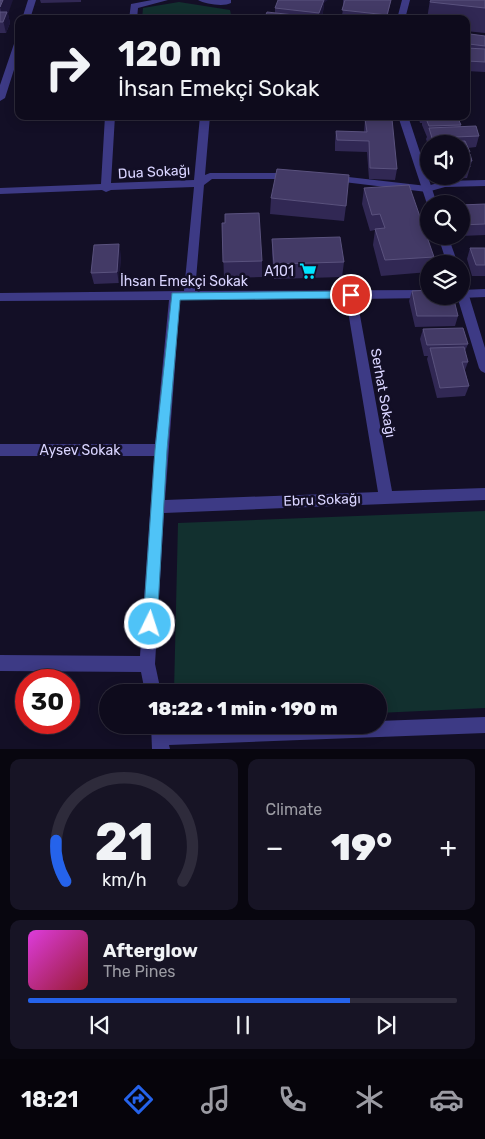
<!DOCTYPE html>
<meta charset="utf-8">
<style>
body{margin:0;font-family:Rubik,sans-serif;background:#171425;color:#f1f3f6;height:100vh;display:flex;flex-direction:column;font-size:19px;white-space:nowrap}
*{box-sizing:border-box;margin:0}
p{font-size:16px;color:#9b9ba3}
.icon{flex:none;width:28px;height:28px;fill:none;stroke:currentColor;stroke-width:2;stroke-linecap:round;stroke-linejoin:round}
.map{position:relative;height:749px;overflow:hidden}
.sheet{display:flex;flex-direction:column;gap:10px;padding:10px;background:#08060f;flex:1}
.sheet>*{flex:none}
.hud{position:absolute;left:15px;top:15px;width:455px;height:105px;border-radius:10px;box-shadow:0 2px 12px #0003,0 0 0 1px #2e2b3b;background:#0e0b1c;color:#f1f3f6;overflow:hidden}
.tools{position:absolute;left:420px;top:135px;display:grid;gap:10px}
.tools a{display:grid;place-items:center;width:50px;height:50px;border-radius:50%;background:#0e0b1c;box-shadow:0 2px 12px #0003,0 0 0 1px #2e2b3b;font-size:25px}
.speed{position:absolute;left:15px;top:669px;display:flex;gap:10px;font-size:25px;font-weight:700;text-align:center}
.speed>*{display:grid;place-content:center;width:65px;height:65px;border-radius:50%;background:#0e0b1c;box-shadow:0 2px 12px #0003,0 0 0 1px #2e2b3b;line-height:1}
.speed .limit{border:8px solid #d22;background:#fff;color:#111}
.pin{position:absolute;display:grid;place-items:center;width:42px;height:42px;color:#fff;margin:-21px;border:2px solid #fff;border-radius:50%;box-shadow:0 1px 5px #0007}
.me{position:absolute;width:55px;margin:-28px;rotate:4deg;stroke-linejoin:round;filter:drop-shadow(0 0 4px #0008)}
.turn{display:flex;align-items:center;gap:18px;height:105px;padding:0 20px;font-size:22px}
.turn .icon{width:65px;height:65px;stroke-width:2.5}
.turn b{display:block;font-size:35px;line-height:42px}
.big{font-size:38px;font-weight:800;line-height:1.1}
.sheet .card{flex:1;display:flex;flex-direction:column;justify-content:center;gap:8px;min-width:0;padding:0 18px;border-radius:10px;background:#171425}
.sheet .dial{align-items:center;gap:0}
.dial svg{height:130px;overflow:visible;fill:none;stroke:#2e2b3b;stroke-width:7;stroke-linecap:round;text-anchor:middle}
.dial text{fill:#f1f3f6;stroke:none}
.song{display:flex;align-items:center;gap:15px}
.cover{width:60px;height:60px;border-radius:8px;background:linear-gradient(135deg,hsl(300 70% 55%),hsl(350 70% 35%))}
.played{height:5px;border-radius:2px;background:linear-gradient(90deg,#2563eb 75%,#2e2b3b 75%)}
.keys{display:flex;justify-content:space-around;direction:ltr}
.heat{display:flex;justify-content:space-between;align-items:center;font-size:28px;direction:ltr}
.sheet .tiles{flex:1;display:grid;gap:10px;grid-template-columns:1fr 1fr}
.card:last-child{grid-column:span 2}
.trip{position:absolute;left:99px;top:684px;width:288px;height:50px;border-radius:25px;background:#0e0b1c;box-shadow:0 2px 12px #0003,0 0 0 1px #2e2b3b;font-weight:800;line-height:50px;text-align:center}
.dock{display:flex;height:80px;justify-content:space-around;align-items:center;background:#06040b;color:#9b9ba3}
.dock .icon{width:35px;height:35px}
.dock .current{color:#2563eb}
.dock b{font-size:22px;color:#f1f3f6}
.map>svg:first-child{display:block}
.green{fill:#12302f}
.lines{fill:none;stroke-linecap:round;stroke-linejoin:round}
.minor{fill:#3d3a85;fill-rule:evenodd}
.tertiary{fill:#3d3a85;fill-rule:evenodd}
.wall{fill:#312854}
.shaded-wall{fill:#1d163a}
.building{fill:#433a66;stroke:#5a527e}
.route{fill:#4fc3f7;stroke:#337fa1}
.labels{text-anchor:middle;dominant-baseline:central;stroke-width:5;stroke-linejoin:round;paint-order:stroke}
.street-label{font-size:14px;fill:#d9d4ff;stroke:#130f26}
.poi-label{font-size:14px;fill:#d9d4ff;stroke:#130f26;text-anchor:end}
</style>
<div class="map">
<svg width="485" height="749" viewBox="0 0 485 749">
<rect width="100%" height="100%" fill="#130f26"/>
<!-- green -->
<path class="green" d="M 179,2 L 230,10 L 232,19 L 142,19 L 143,8 Z
M 485,511 L 485,708 L 378,713 L 378,692 L 174,692 L 178,523 Z"/>
<g class="lines">
<!-- minor -->
<path class="minor" d="M 28,0 L 36,0 L 30,19 L 22,19 Z
M 152,0 L 168,0 L 138,8 L 137,19 L 129,19 L 131,4 Z
M 198,0 L 231,0 L 231,3 C 224,7 205,4 198,0 Z
M 16,38 L 19,38 L 19,54 L 5,98 L 0,101 L 0,85 Z
M 105,116 L 115,116 L 111,183 L 194,180 L 200,116 L 210,116 L 205,175 L 210,173 L 291,173 L 296,176 L 291,179 L 212,179 L 204,185 L 195,291 L 429,290 L 429,296 L 433,296 L 429,298 L 357,299 L 392,491 L 485,488 L 485,500 L 164,513 L 155,664 L 161,692 L 145,692 L 141,672 L 0,671 L 0,655 L 140,656 L 154,456 L 0,456 L 0,444 L 155,444 L 169,300 L 0,301 L 0,293 L 184,291 L 194,187 L 111,190 L 106,192 L 102,190 L 0,194 L 0,188 L 101,184 ZM 346,299 L 378,492 L 165,500 L 180,300 Z
M 331,175 L 427,186 L 445,181 L 485,180 L 485,186 L 445,187 L 427,192 L 327,180 L 327,176 Z
M 485,289 L 485,297 L 461,298 L 457,296 L 461,296 L 461,290 Z
M 485,717 L 485,733 L 169,745 L 170,749 L 152,749 L 151,725 L 167,725 L 168,728 L 256,725 L 378,725 L 378,721 Z"/>
<!-- tertiary -->
<path class="tertiary" d="M 402,0 L 410,0 L 405,19 L 397,19 Z
M 398,116 L 408,116 L 437,204 L 429,204 L 429,207 L 427,204 Z
M 438,236 L 448,236 L 458,264 L 447,264 Z
M 461,285 L 467,289 L 485,348 L 485,373 L 481,371 L 479,368 L 457,296 L 461,296 Z"/>
</g>
<!-- wall -->
<path class="wall" d="M 0,0 L 8,14 L 10,23 L 6,33 L 0,33 Z
M 40,0 L 81,0 L 81,2 L 41,3 Z
M 343,0 L 391,0 L 387,19 L 339,19 L 342,15 L 344,4 L 343,4 Z
M 430,0 L 485,0 L 485,33 L 466,31 L 466,19 L 427,19 Z
M 324,3 L 323,12 L 321,19 L 264,19 L 275,13 L 275,8 Z
M 470,34 L 485,36 L 485,72 L 466,71 L 466,48 L 467,49 Z
M 418,116 L 462,116 L 459,122 L 461,125 L 460,127 L 479,136 L 476,147 L 468,148 L 472,161 L 467,178 L 443,179 L 442,176 L 461,176 L 461,144 L 429,144 L 429,147 L 426,139 L 427,137 L 422,125 L 422,123 L 420,123 Z
M 365,119 L 397,169 L 395,180 L 369,179 L 367,152 L 335,151 L 335,142 L 336,131 L 364,132 Z
M 364,188 L 434,257 L 432,264 L 429,264 L 429,272 L 381,276 L 373,245 L 375,230 L 370,231 L 362,204 Z
M 271,198 L 346,206 L 344,221 L 270,214 Z
M 485,204 L 485,235 L 461,236 L 461,205 Z
M 222,223 L 225,223 L 262,261 L 262,277 L 224,278 Z
M 272,239 L 344,262 L 342,277 L 274,279 L 272,254 Z
M 470,248 L 485,248 L 485,276 L 472,276 L 467,259 Z
M 121,255 L 119,283 L 94,284 L 91,273 Z
M 412,291 L 458,316 L 455,326 L 415,327 L 409,301 Z
M 423,329 L 468,344 L 465,351 L 468,362 L 465,370 L 469,386 L 465,396 L 437,398 L 427,359 L 428,356 L 424,356 L 420,339 Z"/>
<!-- shaded-wall -->
<path class="shaded-wall" d="M 3,0 L 13,0 L 8,14 L 10,23 L 6,33 L 0,7 Z
M 320,0 L 328,0 L 324,3 L 323,12 L 321,19 L 319,19 Z
M 119,244 L 121,255 L 119,283 L 117,272 Z"/>
<!-- building -->
<path class="building" d="M 0,0 L 3,0 L 0,7 Z
M 278,0 L 324,0 L 319,13 L 275,8 Z
M 345,0 L 391,0 L 387,15 L 342,10 Z
M 431,0 L 485,0 L 485,8 L 430,2 Z
M 0,12 L 7,12 L 3,22 L 0,22 Z
M 267,12 L 312,17 L 311,19 L 264,19 Z
M 340,15 L 372,19 L 339,19 Z
M 470,34 L 485,36 L 485,46 L 469,44 Z
M 466,48 L 485,49 L 485,62 L 467,61 Z
M 425,116 L 457,116 L 461,125 L 429,126 Z
M 365,119 L 392,119 L 397,169 L 370,168 L 369,141 L 337,140 L 336,131 L 367,132 Z
M 476,126 L 479,136 L 432,138 L 429,128 Z
M 465,141 L 470,152 L 461,153 L 461,144 L 433,144 L 433,143 Z
M 461,154 L 470,154 L 472,161 L 468,161 L 470,167 L 461,167 Z
M 277,169 L 349,175 L 346,206 L 271,198 Z
M 409,185 L 434,257 L 385,260 L 375,229 L 385,228 L 380,214 L 372,215 L 364,188 Z
M 485,204 L 485,224 L 461,225 L 461,205 Z
M 259,213 L 262,261 L 223,262 L 222,223 L 225,223 L 225,214 Z
M 340,237 L 344,262 L 274,264 L 272,239 Z
M 119,244 L 117,272 L 91,273 L 94,245 Z
M 470,248 L 485,248 L 485,265 L 476,265 Z
M 429,290 L 429,296 L 453,296 L 458,316 L 417,316 L 412,291 Z
M 463,328 L 468,344 L 427,345 L 423,329 Z
M 464,347 L 468,362 L 462,362 L 469,386 L 440,388 L 430,348 Z"/>
<!-- route -->
<path class="route" d="M 351,291 L 356,295 L 351,298 L 180,300 L 167,450 L 157,624 L 155,630 L 150,632 L 145,630 L 143,624 L 155,450 L 172,293 Z"/>
<!-- icons -->
<defs>
<g id="supermarket-bare" transform="scale(1.35)"><path d="M-6-5.5h2.5l.6 2H6L4.5 2H-2.5L-4.4-4H-6ZM-1.5 3.2a1.3 1.3 0 1 0 .1 0ZM3 3.2a1.3 1.3 0 1 0 .1 0Z" fill="#00e5ff" stroke="#130f26" stroke-width="2.5" paint-order="stroke"/></g>
</defs>
<g fill-rule="evenodd">
<use href="#supermarket-bare" x="308" y="271"/>
</g>
<g class="labels">
<!-- street labels -->
<g class="street-label">
<text transform="translate(154 172) rotate(-3)">Dua Sokağı</text>
<text x="184" y="281">İhsan Emekçi Sokak</text>
<text transform="translate(383 393) rotate(80)">Serhat Sokağı</text>
<text x="80" y="450">Aysev Sokak</text>
<text transform="translate(322 500) rotate(-2)">Ebru Sokağı</text>
</g>
<!-- poi labels -->
<g class="poi-label">
<text x="294" y="271">A101</text>
</g>
</g>
</svg>
<div class="tools">
<a><svg class="icon" aria-label="sound" viewBox="0 0 24 24"><path d="M4 9h4l5-4v14l-5-4H4zM17 9q2 3 0 6"/></svg></a>
<a><svg class="icon" aria-label="search" viewBox="0 0 24 24"><circle cx="10" cy="10" r="6"/><path d="M15 15l6 6"/></svg></a>
<a><svg class="icon" aria-label="layers" viewBox="0 0 24 24"><path d="M12 4l9 5-9 5-9-5zM3 14l9 5 9-5"/></svg></a>
</div>
<div class="speed"><div class="limit">30</div></div>
<div class="pin" style="left:351px;top:295px;background:#d93025"><svg class="icon" aria-label="arrive" viewBox="0 0 24 24"><path d="M6 21V4h12l-3 4 3 4H6"/></svg></div>
<svg class="me" style="left:150px;top:624px" viewBox="-20 -20 40 40"><circle r="17" fill="#4fc3f7" stroke="#fff" stroke-width="3"/><path d="M0-11L8 9 0 5-8 9z" fill="#fff"/></svg>
<div class="trip">18:22 · 1 min · 190 m</div>
<div class="hud">
<div class="turn"><svg class="icon" aria-label="right" viewBox="0 0 24 24"><path d="M7 20v-9h11M14 6l5 5-5 5"/></svg><div><b>120 m</b>İhsan Emekçi Sokak</div></div>
</div>
</div>
<section class="sheet">
<div class="tiles">
<div class="card dial"><svg viewBox="0 0 100 80">
<path d="M14 69A42 42 0 1 1 86 69"/>
<path d="M14 69A42 42 0 0 1 8 44" stroke="#2563eb"/>
<text x="50" y="56" font-size="32" font-weight="700">21</text>
<text x="50" y="72" font-size="11">km/h</text>
</svg></div>
<div class="card"><p>Climate</p>
<div class="heat"><a>−</a><b class="big">19°</b><a>+</a></div>
</div>
<div class="card">
<div class="song"><i class="cover"></i><div><b>Afterglow</b><p>The Pines</p></div></div>
<div class="played"></div>
<div class="keys"><svg class="icon" aria-label="previous" viewBox="0 0 24 24"><path d="M18 5L8 12l10 7zM5 5v14"/></svg><svg class="icon" aria-label="pause" viewBox="0 0 24 24"><path d="M8 5v14M16 5v14"/></svg><svg class="icon" aria-label="next" viewBox="0 0 24 24"><path d="M6 5l10 7-10 7zM19 5v14"/></svg></div>
</div>
</div>
</section>
<nav class="dock">
<b>18:21</b>
<svg class="icon current" aria-label="directions" viewBox="0 0 24 24"><path d="M12 3l9 9-9 9-9-9zM9 14v-3h6M13 9l2 2-2 2"/></svg>
<svg class="icon" aria-label="music" viewBox="0 0 24 24"><path d="M9 18V5l10-2v13"/><circle cx="6" cy="18" r="3"/><circle cx="16" cy="16" r="3"/></svg>
<svg class="icon" aria-label="phone" viewBox="0 0 24 24"><path d="M5 4h4l2 5-3 2q2 4 5 5l2-3 5 2v4C11 20 4 13 5 4z"/></svg>
<svg class="icon" aria-label="climate" viewBox="0 0 24 24"><path d="M12 3v18M4 7l16 10M4 17L20 7"/></svg>
<svg class="icon" aria-label="car" viewBox="0 0 24 24"><path d="M5 17H2v-5l4-1 3-4h7l3 4 3 1v5h-3M9 17h6M6 11h13"/><circle cx="7" cy="17" r="2"/><circle cx="17" cy="17" r="2"/></svg>
</nav>
